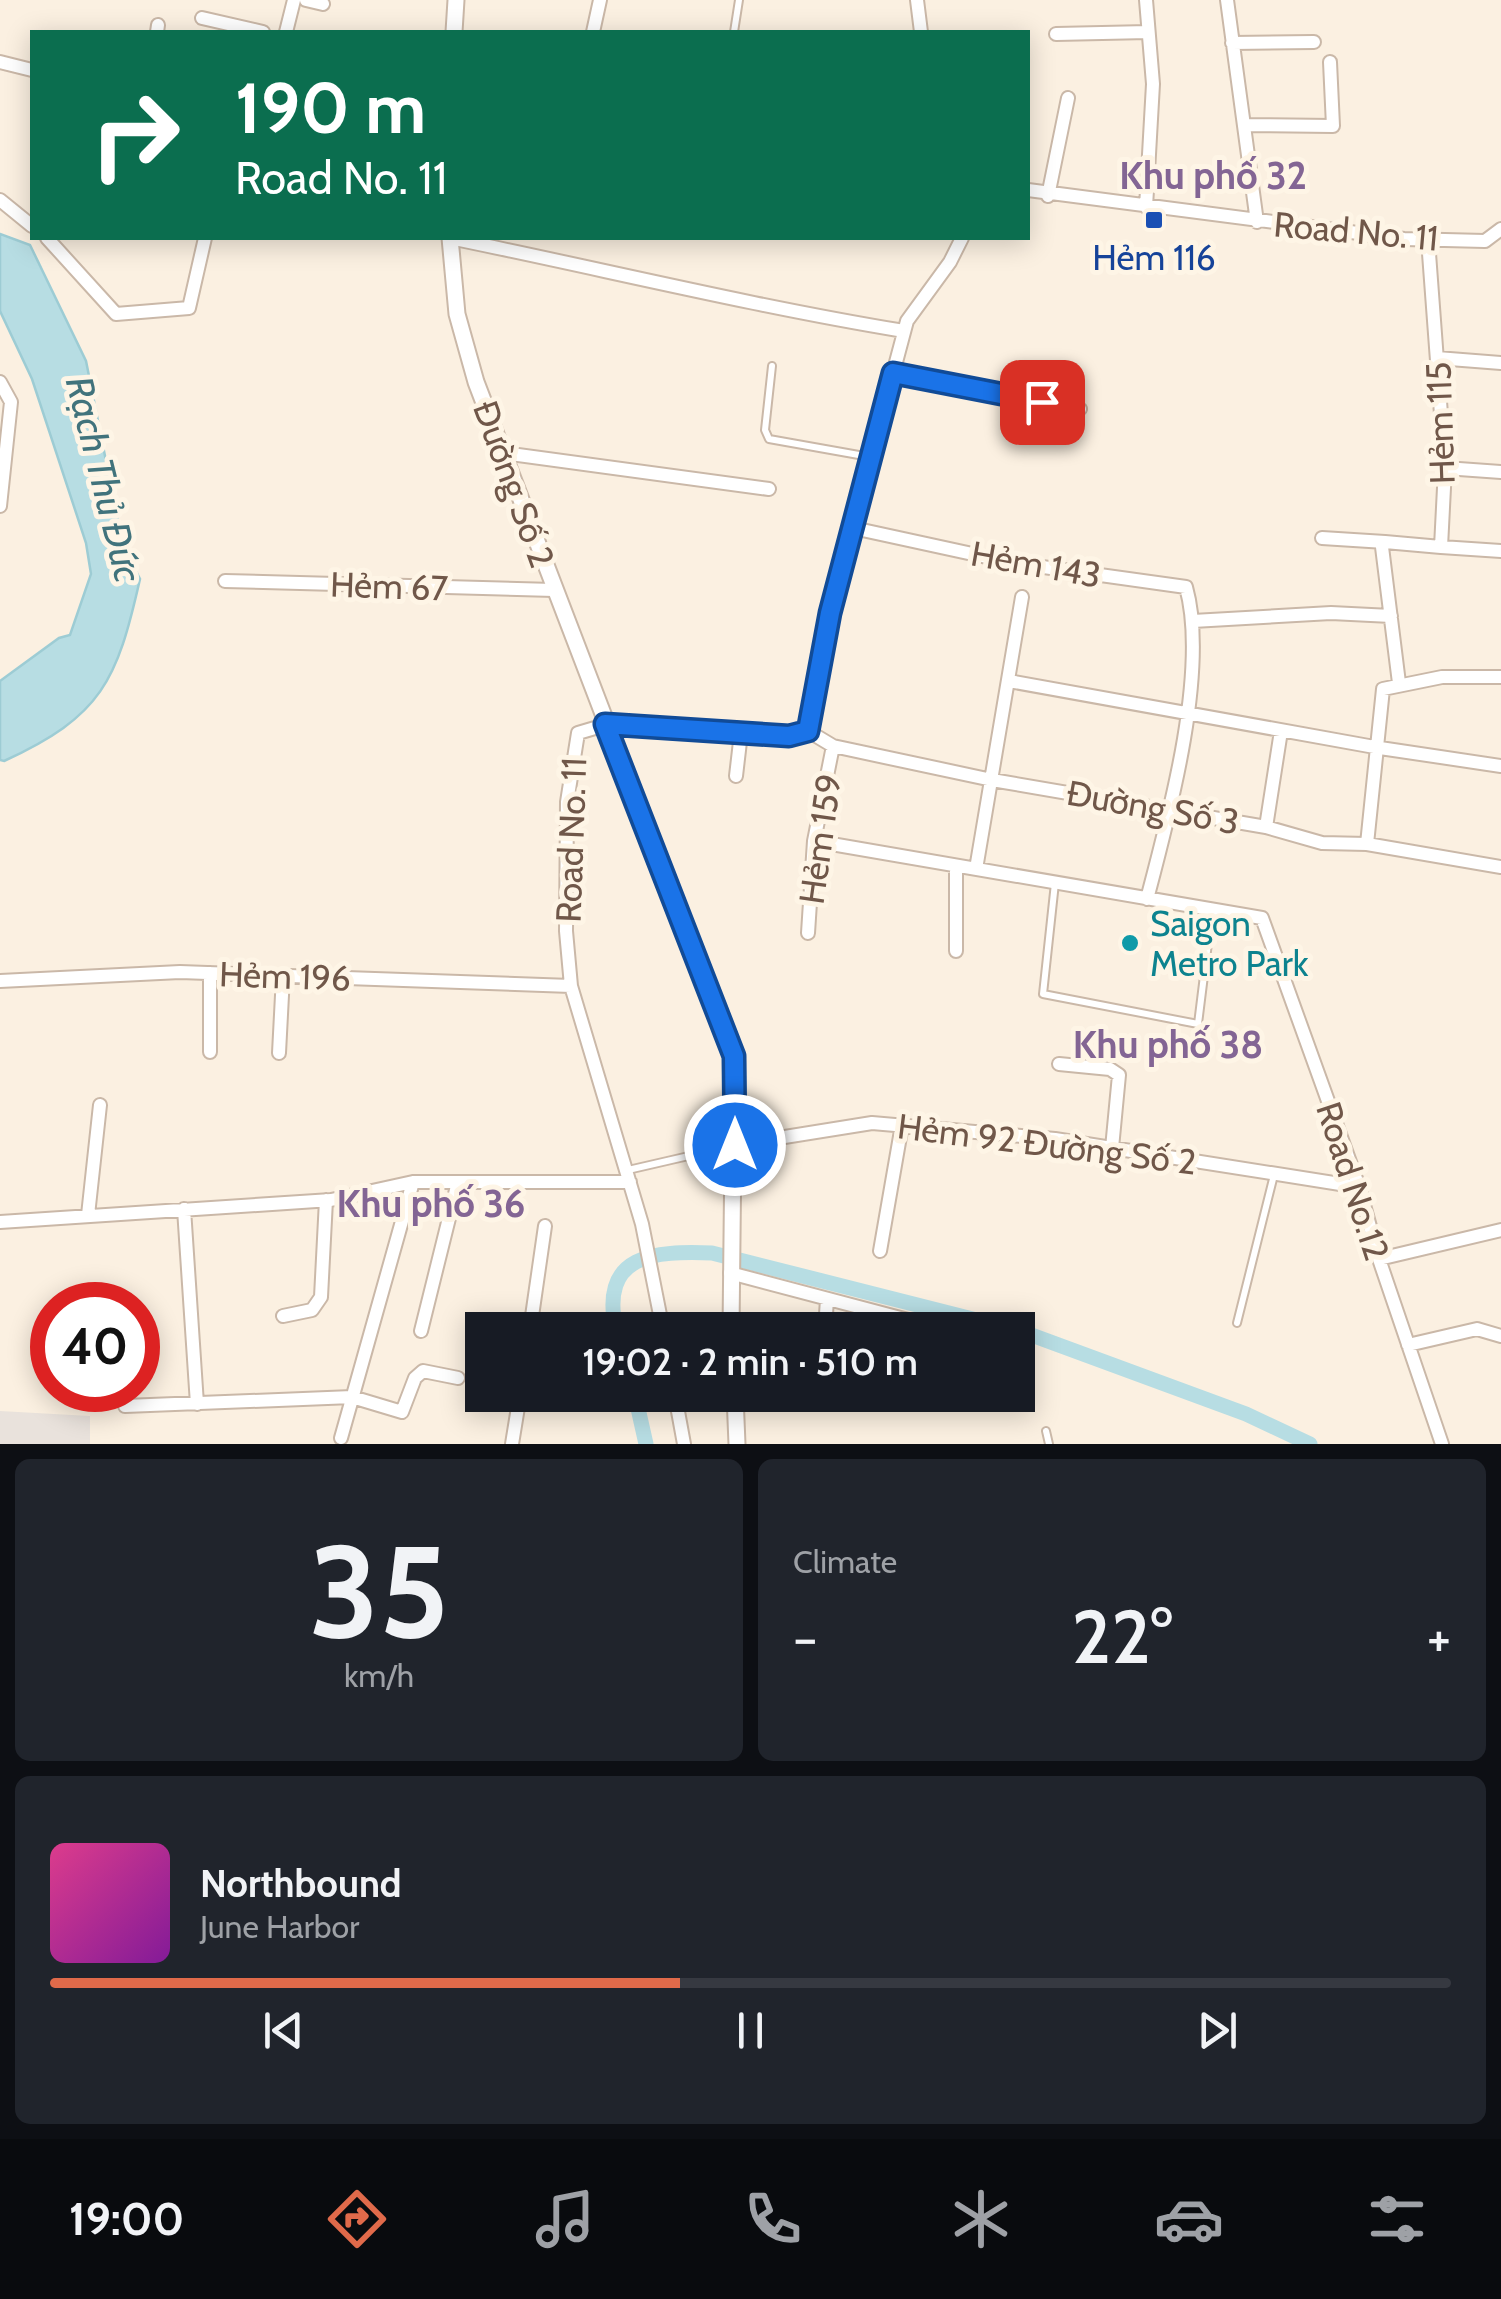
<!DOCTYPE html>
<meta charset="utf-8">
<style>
body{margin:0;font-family:Cabin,sans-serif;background:#20242c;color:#f1f3f6;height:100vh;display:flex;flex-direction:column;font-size:38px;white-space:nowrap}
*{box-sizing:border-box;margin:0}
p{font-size:32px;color:#9ea1a6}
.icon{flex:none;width:55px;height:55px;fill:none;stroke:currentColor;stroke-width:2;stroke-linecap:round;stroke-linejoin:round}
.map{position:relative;height:1444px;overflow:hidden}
.side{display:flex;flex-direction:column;gap:15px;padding:15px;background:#0d0f14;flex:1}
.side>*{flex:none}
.hud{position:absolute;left:30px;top:30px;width:1000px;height:210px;border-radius:0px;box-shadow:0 5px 25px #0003;background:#0b6e4f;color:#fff;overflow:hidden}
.speed{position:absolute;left:30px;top:1282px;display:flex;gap:20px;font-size:50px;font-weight:700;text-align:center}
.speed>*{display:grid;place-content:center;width:130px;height:130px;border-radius:50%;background:#171b24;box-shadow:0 5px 25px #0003;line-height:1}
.speed .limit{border:15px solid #d22;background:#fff;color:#111}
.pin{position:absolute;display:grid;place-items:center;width:85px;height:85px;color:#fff;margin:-42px;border-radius:20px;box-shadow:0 5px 15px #0006}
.me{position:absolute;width:110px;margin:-55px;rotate:0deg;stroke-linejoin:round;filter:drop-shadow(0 0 8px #0008)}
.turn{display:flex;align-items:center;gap:35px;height:210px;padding:0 40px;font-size:45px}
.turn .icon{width:130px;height:130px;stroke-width:2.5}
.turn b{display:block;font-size:70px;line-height:85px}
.big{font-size:75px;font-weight:600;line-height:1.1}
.side .tile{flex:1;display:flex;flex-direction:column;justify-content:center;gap:15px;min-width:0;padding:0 35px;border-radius:15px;background:#20242c}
.side .dial{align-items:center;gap:0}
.dial b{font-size:130px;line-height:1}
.song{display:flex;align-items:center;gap:30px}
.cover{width:120px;height:120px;border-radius:15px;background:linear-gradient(135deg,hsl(330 70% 55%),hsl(290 70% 35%))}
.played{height:10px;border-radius:5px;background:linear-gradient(90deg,#e06a4a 45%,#363941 45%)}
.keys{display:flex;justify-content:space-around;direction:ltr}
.heat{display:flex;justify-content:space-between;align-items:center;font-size:55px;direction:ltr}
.side .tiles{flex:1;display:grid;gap:15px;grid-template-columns:1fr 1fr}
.tile:last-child{grid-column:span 2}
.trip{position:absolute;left:465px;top:1312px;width:570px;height:100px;border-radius:0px;background:#171b24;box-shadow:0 5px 25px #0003;font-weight:600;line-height:100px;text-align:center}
.menu{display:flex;height:160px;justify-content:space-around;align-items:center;background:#090b0e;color:#9ea1a6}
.menu .icon{width:70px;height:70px}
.menu .current{color:#e06a4a}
.menu b{font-size:45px;color:#f1f3f6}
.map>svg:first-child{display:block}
.industrial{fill:#e9e2dc}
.water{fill:#b7dde3;stroke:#9dccd4;stroke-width:2.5}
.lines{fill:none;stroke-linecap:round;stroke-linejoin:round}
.canal{stroke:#b7dde3;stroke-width:15}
.service-casing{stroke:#cab8a8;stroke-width:10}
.minor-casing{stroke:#cab8a8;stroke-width:16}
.tertiary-casing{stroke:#cab8a8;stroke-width:19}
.service{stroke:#fff;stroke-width:6}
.minor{stroke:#fff;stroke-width:12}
.tertiary{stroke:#fff;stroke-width:15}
.route-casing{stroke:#114b97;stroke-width:25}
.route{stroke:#1a73e8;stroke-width:18}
.transit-dot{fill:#1a4fb4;stroke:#fef5e6;stroke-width:4}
.culture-dot{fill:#0f9aa8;stroke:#fef5e6;stroke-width:4}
.labels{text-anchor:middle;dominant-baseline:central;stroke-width:10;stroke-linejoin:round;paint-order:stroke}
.street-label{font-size:35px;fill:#705749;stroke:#fef5e6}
.transit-label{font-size:35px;fill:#164399;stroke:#fef5e6}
.culture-label{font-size:35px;fill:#0d838f;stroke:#fef5e6;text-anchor:start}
.neighbourhood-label{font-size:38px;font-weight:bold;fill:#836594;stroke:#fef5e6}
.water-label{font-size:38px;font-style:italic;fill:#41737c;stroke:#fef5e6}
</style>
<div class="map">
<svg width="1501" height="1444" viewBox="0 0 1501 1444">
<rect width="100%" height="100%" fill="#fbf0e1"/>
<!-- industrial -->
<path class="industrial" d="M 0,1411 L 90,1416 L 90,1444 L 0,1444 Z"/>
<!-- water -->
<path class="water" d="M 0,234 L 30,245 L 86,361 L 123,546 L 140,579 C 117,681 102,716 4,761 L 0,760 L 0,681 L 59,638 L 70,635 L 91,574 L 86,543 L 32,379 L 0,311 Z"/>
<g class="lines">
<!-- canal -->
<path class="canal" d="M 616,1330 C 599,1253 655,1251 712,1253 L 1016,1330
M 1018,1330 L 1246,1414 L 1310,1444
M 635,1395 L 646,1444"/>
<!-- service casing -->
<g class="service-casing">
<path id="service" d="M 734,32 L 739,0
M 772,366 L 765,430 L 769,439 L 870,457
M 1055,883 L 1043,994 L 1198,1024 L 1212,911
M 628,1170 L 732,1146
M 1237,1323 L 1274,1175
M 1046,1431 L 1049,1444"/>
</g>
<!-- minor casing -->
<g class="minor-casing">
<path id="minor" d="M 306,0 L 323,4
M 917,0 L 921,32
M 1146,0 L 1153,84 L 1146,207
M 1227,0 L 1257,222
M 202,18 L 263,32
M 157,32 L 158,25
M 286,32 L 294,0
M 593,32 L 600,0
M 1056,34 L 1148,32
M 1232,43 L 1314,42
M 0,62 L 32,70
M 1244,125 L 1333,126 L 1330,62
M 1028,190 L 1404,239 L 1485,241 L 1501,229
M 1048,196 L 1068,98
M 0,200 L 32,226
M 47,238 L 116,314 L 189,308 L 205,238
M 450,238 C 602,269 752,306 904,331
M 1428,240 L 1445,468 L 1441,547 L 1501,551
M 1437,358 L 1501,363
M 893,373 L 1080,409
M 0,382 L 11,402 L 0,506
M 503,453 L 769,489
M 1445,468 L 1501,472
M 853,528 L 1014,563 L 1186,587 C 1209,669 1169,816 1147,899
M 1322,538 L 1385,542
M 225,581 L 554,590
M 1193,621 L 1331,613 L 1391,616
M 1009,681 L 1380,748 L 1501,766
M 1399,683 L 1382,547 L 1385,542 L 1441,547
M 808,731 L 833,746 L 992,780 L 1266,827 L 1322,843 L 1367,844 L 1501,867
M 808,731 L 829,613 L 907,321 L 950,262 L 962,238
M 736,776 L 741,733
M 1266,827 L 1281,731
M 814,841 L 1262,918 L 1359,1187 L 1379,1259 L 1442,1444
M 1367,844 L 1383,689 L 1442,677 L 1501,677
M 976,869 L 1022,597
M 808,933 L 814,841 L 833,746
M 956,951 L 956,866
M 210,973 L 210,1052
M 0,981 L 180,972 L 571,986
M 279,1053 L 283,976
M 1059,1064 L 1110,1069 L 1119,1075 L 1112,1148
M 735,1145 L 872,1123 L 1055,1139 L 1359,1187
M 184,1209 L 197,1404
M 88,1215 L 100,1105
M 0,1222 L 331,1200 L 413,1182 L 630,1182
M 880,1251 L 902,1125
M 1379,1259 L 1501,1230
M 730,1273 L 946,1330
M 283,1316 L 312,1310 L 321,1297 L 326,1200
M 530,1330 L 545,1226
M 663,1330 L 642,1224 L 571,986 L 566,931 L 567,802 L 578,733 L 605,725 L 789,736 L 808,731
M 825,1330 L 827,1299
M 421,1331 L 458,1182
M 1408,1345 L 1477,1329 L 1501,1336
M 675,1395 L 684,1444
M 125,1406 L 352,1397 L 402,1412 L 415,1378 L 423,1371 L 458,1378
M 341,1438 L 413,1182
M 512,1444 L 520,1395"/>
</g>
<!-- tertiary casing -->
<g class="tertiary-casing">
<path id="tertiary" d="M 454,32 L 456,0
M 450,238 L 457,314 L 476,382 L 734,1056 L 731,1330
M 735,1395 L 737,1444"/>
</g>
<!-- service -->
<use href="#service" class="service"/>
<!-- minor -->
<use href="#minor" class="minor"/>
<!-- tertiary -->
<use href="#tertiary" class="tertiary"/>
</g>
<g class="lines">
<!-- route casing -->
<g class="route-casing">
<path id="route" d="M 735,1145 L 734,1056 L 605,724 L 789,736 L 808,731 L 830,613 L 893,373 L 1042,402"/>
</g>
<!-- route -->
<use href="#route" class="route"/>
</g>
<!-- markers -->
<rect class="transit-dot" x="1144" y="210" width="20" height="20" rx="5"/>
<circle class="culture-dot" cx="1130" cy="943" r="10"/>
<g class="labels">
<!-- street labels -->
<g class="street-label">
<text transform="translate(1356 231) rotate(5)">Road No. 11</text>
<text transform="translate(1440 423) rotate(-92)">Hẻm 115</text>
<text transform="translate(514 484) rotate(70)">Đường Số 2</text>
<text transform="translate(1036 564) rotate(10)">Hẻm 143</text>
<text transform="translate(389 586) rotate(2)">Hẻm 67</text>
<text transform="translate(1153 807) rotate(10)">Đường Số 3</text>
<text transform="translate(820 839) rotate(-82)">Hẻm 159</text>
<text transform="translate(571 840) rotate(-88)">Road No. 11</text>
<text transform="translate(285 976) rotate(2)">Hẻm 196</text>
<text transform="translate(1047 1144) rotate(7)">Hẻm 92 Đường Số 2</text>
<text transform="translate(1353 1181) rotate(72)">Road No.12</text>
</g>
<!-- transit labels -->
<g class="transit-label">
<text x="1154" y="257">Hẻm 116</text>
</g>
<!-- culture labels -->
<g class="culture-label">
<text x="1150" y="923">Saigon<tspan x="1150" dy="40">Metro Park</tspan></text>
</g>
<!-- neighbourhood labels -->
<g class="neighbourhood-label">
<text x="1213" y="175">Khu phố 32</text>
<text x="1168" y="1044">Khu phố 38</text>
<text x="431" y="1203">Khu phố 36</text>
</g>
<!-- water labels -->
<g class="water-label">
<text transform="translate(104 479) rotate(76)">Rạch Thủ Đức</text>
</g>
</g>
</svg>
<div class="speed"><div class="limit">40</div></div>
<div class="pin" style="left:1042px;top:402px;background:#d93025"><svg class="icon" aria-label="arrive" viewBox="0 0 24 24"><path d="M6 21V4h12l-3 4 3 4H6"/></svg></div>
<svg class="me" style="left:735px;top:1145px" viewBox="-20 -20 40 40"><circle r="17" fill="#1a73e8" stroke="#fff" stroke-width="3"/><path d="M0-11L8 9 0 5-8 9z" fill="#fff"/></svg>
<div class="trip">19:02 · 2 min · 510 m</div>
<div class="hud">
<div class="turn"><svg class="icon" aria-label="right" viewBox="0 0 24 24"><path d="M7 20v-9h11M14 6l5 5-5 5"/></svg><div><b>190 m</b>Road No. 11</div></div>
</div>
</div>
<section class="side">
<div class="tiles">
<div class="tile dial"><b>35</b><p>km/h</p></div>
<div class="tile"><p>Climate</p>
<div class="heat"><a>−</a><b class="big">22°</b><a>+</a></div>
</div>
<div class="tile">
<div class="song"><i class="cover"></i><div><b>Northbound</b><p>June Harbor</p></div></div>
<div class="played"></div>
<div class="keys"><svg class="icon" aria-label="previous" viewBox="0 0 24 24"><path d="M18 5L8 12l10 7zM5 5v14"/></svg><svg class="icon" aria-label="pause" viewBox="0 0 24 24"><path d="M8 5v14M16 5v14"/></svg><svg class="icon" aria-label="next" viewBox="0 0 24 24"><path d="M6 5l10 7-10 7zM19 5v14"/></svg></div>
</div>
</div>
</section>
<nav class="menu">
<b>19:00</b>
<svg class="icon current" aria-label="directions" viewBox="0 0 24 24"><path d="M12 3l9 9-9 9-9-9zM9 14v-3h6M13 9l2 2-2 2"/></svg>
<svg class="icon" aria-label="music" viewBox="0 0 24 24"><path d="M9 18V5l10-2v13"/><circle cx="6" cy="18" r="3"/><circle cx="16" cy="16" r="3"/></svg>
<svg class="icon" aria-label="phone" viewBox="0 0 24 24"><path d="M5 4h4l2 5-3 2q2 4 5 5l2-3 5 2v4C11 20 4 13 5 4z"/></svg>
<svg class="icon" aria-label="climate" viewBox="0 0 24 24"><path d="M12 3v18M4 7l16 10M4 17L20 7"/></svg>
<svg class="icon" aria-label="car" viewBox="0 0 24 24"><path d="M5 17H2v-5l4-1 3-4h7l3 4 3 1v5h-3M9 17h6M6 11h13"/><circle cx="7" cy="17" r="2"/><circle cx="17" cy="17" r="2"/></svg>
<svg class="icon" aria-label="filters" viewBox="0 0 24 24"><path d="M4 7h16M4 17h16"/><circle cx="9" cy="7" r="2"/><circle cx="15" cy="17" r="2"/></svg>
</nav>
